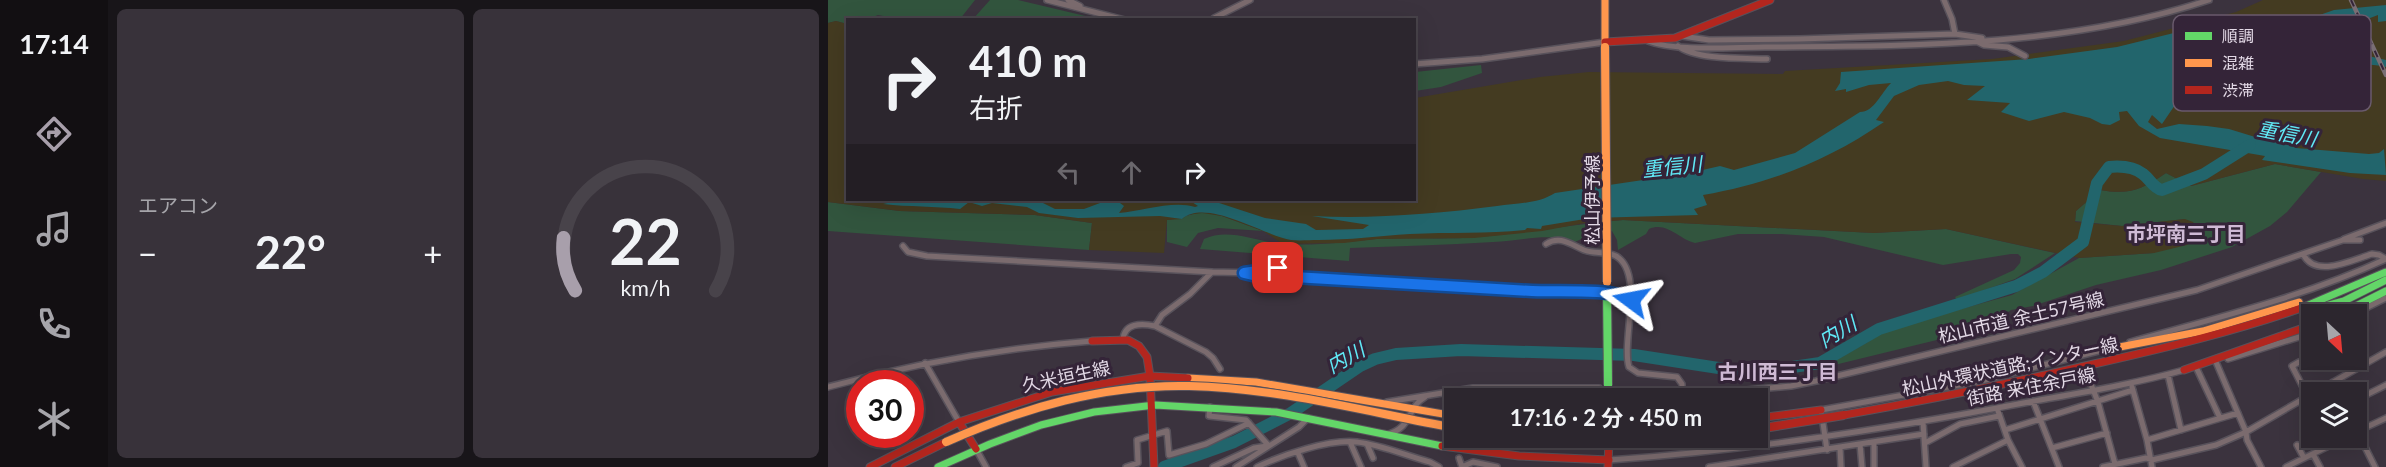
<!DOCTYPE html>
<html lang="ja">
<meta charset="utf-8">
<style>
body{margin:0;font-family:Lato,"Noto Sans JP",sans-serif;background:#38323a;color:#f1f3f6;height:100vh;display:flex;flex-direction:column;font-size:22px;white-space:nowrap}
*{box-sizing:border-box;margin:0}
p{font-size:20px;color:#a6a5aa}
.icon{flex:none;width:33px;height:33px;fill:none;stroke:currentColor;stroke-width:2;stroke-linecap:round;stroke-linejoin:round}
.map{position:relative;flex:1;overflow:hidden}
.drawer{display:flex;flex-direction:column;gap:9px;padding:9px;background:#181519;width:720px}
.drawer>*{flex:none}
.banner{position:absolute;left:18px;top:18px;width:570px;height:183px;border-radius:0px;box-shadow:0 6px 24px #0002,0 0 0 2px #48434a;background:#2c262e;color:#f1f3f6;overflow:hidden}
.needle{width:39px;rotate:154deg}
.buttons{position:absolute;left:1473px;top:304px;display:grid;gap:12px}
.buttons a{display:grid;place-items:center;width:66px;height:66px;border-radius:0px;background:#2c262e;box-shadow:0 6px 24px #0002,0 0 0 2px #48434a;font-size:30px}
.speed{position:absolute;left:18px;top:370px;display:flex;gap:12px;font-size:30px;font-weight:700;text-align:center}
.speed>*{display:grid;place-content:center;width:78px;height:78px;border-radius:50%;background:#2c262e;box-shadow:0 6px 24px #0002,0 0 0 2px #48434a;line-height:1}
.speed .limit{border:9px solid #d22;background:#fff;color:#111}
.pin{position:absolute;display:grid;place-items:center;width:51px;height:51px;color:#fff;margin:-26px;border-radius:12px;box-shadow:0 3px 9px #0006}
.me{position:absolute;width:66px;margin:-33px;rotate:283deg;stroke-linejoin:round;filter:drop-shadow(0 0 4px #0008)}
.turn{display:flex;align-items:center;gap:21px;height:126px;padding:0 24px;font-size:27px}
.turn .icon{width:78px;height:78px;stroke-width:2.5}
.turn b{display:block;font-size:42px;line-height:51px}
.lanes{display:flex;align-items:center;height:57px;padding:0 24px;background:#0003;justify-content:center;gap:30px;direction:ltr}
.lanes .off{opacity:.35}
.big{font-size:45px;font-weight:700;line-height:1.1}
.drawer .tile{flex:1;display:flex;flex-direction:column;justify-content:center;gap:9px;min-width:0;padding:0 21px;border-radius:9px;background:#38323a}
.drawer .dial{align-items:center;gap:0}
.dial svg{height:156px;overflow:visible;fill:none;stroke:#48434a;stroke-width:7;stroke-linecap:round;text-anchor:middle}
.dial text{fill:#f1f3f6;stroke:none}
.heat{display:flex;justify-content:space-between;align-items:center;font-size:33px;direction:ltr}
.drawer .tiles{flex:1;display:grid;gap:9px;grid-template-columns:repeat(2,1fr)}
.trip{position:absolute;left:616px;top:388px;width:324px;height:60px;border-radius:0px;background:#2c262e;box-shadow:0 6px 24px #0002,0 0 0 2px #48434a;font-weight:700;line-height:60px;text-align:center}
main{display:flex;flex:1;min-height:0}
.tab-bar{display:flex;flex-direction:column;width:108px;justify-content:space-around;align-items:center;background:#120f12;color:#a6a5aa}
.tab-bar .icon{width:42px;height:42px}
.tab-bar .active{color:#a89fab}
.tab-bar b{font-size:27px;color:#f1f3f6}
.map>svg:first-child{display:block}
.green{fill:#32553e}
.sand{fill:#443b21}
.water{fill:#22656c}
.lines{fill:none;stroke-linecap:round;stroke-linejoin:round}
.river{stroke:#22656c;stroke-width:12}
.street-tunnel{stroke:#544c57;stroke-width:5;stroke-dasharray:5 2.5;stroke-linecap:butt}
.street-casing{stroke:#58525b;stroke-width:8}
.fast-casing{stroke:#58525b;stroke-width:9}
.slow-casing{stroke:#58525b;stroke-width:9}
.jam-casing{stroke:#58525b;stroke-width:9}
.street{stroke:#7b6b6e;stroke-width:5}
.fast{stroke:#63d668;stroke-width:7}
.slow{stroke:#ff974d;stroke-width:7}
.jam{stroke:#b3261e;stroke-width:7}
.rail-casing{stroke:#796e74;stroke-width:4.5}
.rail{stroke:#342438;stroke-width:2;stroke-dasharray:7;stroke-linecap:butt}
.fast-bridge-casing{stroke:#58525b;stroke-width:10;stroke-linecap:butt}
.slow-bridge-casing{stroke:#58525b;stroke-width:10;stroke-linecap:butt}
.jam-bridge-casing{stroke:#58525b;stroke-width:10;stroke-linecap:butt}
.fast-bridge{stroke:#63d668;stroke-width:8}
.slow-bridge{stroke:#ff974d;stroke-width:8}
.jam-bridge{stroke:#b3261e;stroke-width:8}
.route-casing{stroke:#114b97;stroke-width:15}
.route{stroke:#1a73e8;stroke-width:10}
.labels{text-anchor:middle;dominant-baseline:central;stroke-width:6;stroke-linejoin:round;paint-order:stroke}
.street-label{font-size:18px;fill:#e3d9e6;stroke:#342438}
.water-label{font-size:20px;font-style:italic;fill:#60e9f6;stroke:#342438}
.neighbourhood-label{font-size:20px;font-weight:bold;fill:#cfbad5;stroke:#342438}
.key{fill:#342438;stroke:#695a6c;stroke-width:1.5}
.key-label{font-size:16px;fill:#e3d9e6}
</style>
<main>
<nav class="tab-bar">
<b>17:14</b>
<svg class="icon active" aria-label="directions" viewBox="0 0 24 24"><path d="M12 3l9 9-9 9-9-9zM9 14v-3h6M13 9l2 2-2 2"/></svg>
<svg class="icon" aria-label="music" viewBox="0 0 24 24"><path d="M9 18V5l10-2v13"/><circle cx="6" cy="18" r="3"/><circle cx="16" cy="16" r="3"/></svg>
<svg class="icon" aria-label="phone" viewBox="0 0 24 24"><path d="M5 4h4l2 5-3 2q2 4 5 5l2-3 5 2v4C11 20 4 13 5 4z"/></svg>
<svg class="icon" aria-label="climate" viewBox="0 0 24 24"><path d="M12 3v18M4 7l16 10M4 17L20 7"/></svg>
</nav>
<section class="drawer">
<div class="tiles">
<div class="tile"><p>エアコン</p>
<div class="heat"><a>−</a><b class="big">22°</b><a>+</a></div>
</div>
<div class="tile dial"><svg viewBox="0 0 100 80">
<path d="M14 69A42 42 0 1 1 86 69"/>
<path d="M14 69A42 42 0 0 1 8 42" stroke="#a89fab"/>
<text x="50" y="56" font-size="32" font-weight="700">22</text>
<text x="50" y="72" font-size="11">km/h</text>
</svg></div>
</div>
</section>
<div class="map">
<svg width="1558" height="467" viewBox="0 0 1558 467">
<rect width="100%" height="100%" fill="#3b333e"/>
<!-- green -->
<path class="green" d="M 0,0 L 147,0 L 132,19 L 71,19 L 50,15 L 40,19 L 20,20 L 19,24 L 8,21 L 0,23 Z
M 162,0 L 190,0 L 270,19 L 145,19 Z
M 653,65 L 654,73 L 613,87 L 587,91 L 587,72 Z
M 1447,164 L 1493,172 L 1459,212 L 1442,226 L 1404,247 L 1333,270 L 1268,285 L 1205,306 L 1183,310 L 1162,327 L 994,368 L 1040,342 L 1053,331 L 1184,295 L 1251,258 L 1326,253 L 1357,219 L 1294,226 L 1247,221 L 1248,211 L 1272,190 C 1302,195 1313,190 1338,173 L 1363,186 Z
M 0,202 L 72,211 L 207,215 L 264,223 L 261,250 L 0,231 Z
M 374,212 L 394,216 L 435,231 L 390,228 L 370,233 L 359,247 L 339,242 L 339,220 C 352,219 361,214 374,212 Z
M 795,220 L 1046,233 L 1118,229 L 1227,253 L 1187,279 L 1129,300 L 1127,297 L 1186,270 L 1192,263 L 1193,257 L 1190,254 L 1183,254 L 1115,265 L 996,237 L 953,234 L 910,234 L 867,243 C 852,240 839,221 821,229 L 818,234 L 790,250 L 789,240 L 784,231 L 764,234 L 747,242 C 722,232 691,241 665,242 C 617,245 569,246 522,248 L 521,261 L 372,249 L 376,239 C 402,227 430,243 457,244 C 487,246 518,242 548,239 C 582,237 616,240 649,237 C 698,233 746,224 795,220 Z"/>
<!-- sand -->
<path class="sand" d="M 1435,0 L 1558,0 L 1558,181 L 1535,179 L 1447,164 L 1363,186 L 1338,173 C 1313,190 1302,195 1272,190 L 1248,211 L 1247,222 L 1294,226 L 1357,219 L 1365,222 L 1373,234 L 1359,245 L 1326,253 L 1251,258 L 1118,229 L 1046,233 L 795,220 L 757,223 L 714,231 L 646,238 L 549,239 L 516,243 L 455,244 L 435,231 L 394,216 L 374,213 L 359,215 L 354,219 L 339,220 L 336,253 L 261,250 L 264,223 L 207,215 L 72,211 L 0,202 L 0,23 L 8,21 L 19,24 L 20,200 L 586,200 L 587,98 L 712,77 L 761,72 L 955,74 L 957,71 L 1164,59 L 1296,41 L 1408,12 Z"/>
<!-- water -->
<path class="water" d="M 1558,5 L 1558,21 L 1550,22 L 1550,15 L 1511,30 L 1510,43 L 1497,49 L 1502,57 L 1523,52 L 1558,60 L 1558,67 C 1525,59 1488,69 1458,82 L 1465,75 L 1426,67 L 1389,68 L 1384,77 L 1363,82 L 1357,99 L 1346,97 L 1347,105 L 1334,124 L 1324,115 L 1320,122 L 1329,129 L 1351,124 L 1379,126 L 1401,129 L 1437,140 L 1448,139 L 1468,148 L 1541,154 L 1551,153 L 1556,149 L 1558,175 L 1522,173 L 1434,160 L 1437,156 L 1332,138 L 1311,126 L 1299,111 L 1291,112 L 1292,120 L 1282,125 L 1274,124 L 1262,118 L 1236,112 L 1201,121 L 1173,112 L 1182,103 L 1139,100 L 1157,86 L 1136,85 L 1120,81 L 1091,85 L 1066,96 L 1048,120 L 1056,122 C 999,161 943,183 875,195 L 879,205 L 866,209 L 870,215 L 763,218 L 714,226 L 713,229 L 699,228 L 697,230 C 659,234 621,232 582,234 C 551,236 521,240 490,240 C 482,240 471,241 463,240 C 434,235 379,198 354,219 L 332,216 L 250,218 L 211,213 L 199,207 L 164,203 L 154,206 L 141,202 L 132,209 C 107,206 81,207 55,204 L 74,200 L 209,200 L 227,209 L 256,209 L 272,203 L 292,203 L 296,206 L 291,213 C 315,211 345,200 367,207 L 370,206 L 361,200 L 382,200 L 437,218 L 478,224 L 488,230 L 535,229 L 541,225 L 484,216 C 545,219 607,214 669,206 C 688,203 710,204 727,193 L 815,180 L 835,179 L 892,166 L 906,170 L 967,153 L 1032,112 C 1046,112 1053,93 1063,83 L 1041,85 L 1018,92 L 1018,89 L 1007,91 L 1012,83 L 1013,72 L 1201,59 L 1289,47 L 1362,29 L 1379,34 L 1395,35 L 1463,25 L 1506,10 Z"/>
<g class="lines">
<!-- river -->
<path class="river" d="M 336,467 L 406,442 L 463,413 L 532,366 L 547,359 L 568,354 L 633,350 L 806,355 L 923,373 L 992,363 L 1051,329 L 1188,286 L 1215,272 L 1255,242 L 1269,183 L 1281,167 C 1292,166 1305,166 1315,174 C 1322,179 1325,188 1334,190 L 1376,174 L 1422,145"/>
<!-- street-tunnel -->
<path class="street-tunnel" d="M 1257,363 L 1262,382"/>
<!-- street casing -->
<g class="street-casing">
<path id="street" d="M 219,0 L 297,20
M 240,0 L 252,6
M 1116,0 L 1124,19 L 1127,34 L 1154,38
M 386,18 L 422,0
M 854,36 L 881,40 L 971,39 L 1127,34
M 820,41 C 849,52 905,47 937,47 C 1085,46 1239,47 1381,0
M 1148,41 L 1156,45 L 1180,47 L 1197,56
M 850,46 C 868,60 916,58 939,59
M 586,64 L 654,59 L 777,42
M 1516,239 L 1558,223
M 718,244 C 732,235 742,244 756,250 C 766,254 778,251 788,256 C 817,273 793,341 801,367 L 810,373 L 849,377 L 854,384 L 854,392
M 75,246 L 80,252 L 99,256 L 384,272
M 1475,254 C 1487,279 1524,260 1544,254 L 1551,255 L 1558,259
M 416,273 L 433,277 L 467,277 C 546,282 625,287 704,291 C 726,292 786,288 803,300
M 1524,315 L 1558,298
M 327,326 L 378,352 L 385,358 L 392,369
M 295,340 C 296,323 313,323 327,326 L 334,315 L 362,294 L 384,272 L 430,273 L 450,268
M 1302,342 C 1388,318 1476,297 1558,259
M 1400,359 L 1484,333
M 1388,362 L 1418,432 L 1419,440 L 1433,467
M 1471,362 L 1464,366 L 1480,397
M 97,363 L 131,422
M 1368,367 L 1392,418
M 1340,375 L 1353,430
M 1262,382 L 1270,402 L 1287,464
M 1505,382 L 1510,393
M 0,387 C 87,363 174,348 264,341
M 1304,387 L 1319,440 L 1324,467
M 1486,393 L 1558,352
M 875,394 L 963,386 L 988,381 L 1369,290 L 1515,240 L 1532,240
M 1528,400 L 1558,385
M 1205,401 L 1231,467
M 559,402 L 645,388 L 771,388 L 770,399
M 382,407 L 381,416 L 418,420 L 440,445
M 1169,408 L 1180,440 L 1194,467
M 1095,422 L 1098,467
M 1528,429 L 1547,467
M 1177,430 L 1305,390
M 1528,432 L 1558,418
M 558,435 C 586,427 578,408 597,397
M 1319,440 L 1410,413
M 522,442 L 533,467
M 636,443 L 638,438
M 1097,443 L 1132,424 L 1171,416
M 539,444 L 545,458
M 1032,444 L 1034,467
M 1469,445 L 1476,458
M 1012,448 L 1013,467
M 1224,448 L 1279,433
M 148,449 L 158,467
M 999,450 L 993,410 L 1153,381 L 1278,349
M 470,453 L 476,467
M 1485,454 L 1492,467
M 631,458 L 634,467
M 781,460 C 912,451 1040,432 1169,408 C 1231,396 1295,387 1356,370
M 298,467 L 310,463 L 309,440 L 339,431 L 341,455 L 378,444 L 421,423
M 385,467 L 426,448 L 439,446
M 408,467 L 471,427 L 480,418
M 429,467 C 454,455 501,439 529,442 C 554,445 579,456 602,462 L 611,467
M 634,467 L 645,462 L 669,467
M 881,467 L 1096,434
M 1046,467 L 1046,442
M 1125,467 L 1180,440
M 1275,467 L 1318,458 L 1324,460 L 1388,445 L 1418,432 L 1484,394
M 1458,467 L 1517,438"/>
</g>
<!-- fast casing -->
<g class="fast-casing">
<path id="fast" d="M 1476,307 L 1558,272
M 1479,311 L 1516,301 L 1558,280
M 1510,315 L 1558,291
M 780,385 L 781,399
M 110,467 L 162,444 L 213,425 L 266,412 L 327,405 L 448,412 L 614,446"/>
</g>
<!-- slow casing -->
<g class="slow-casing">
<path id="slow" d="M 777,0 L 777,47
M 1276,350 L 1375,331 L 1471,302
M 360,378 L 428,382 L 627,416"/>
</g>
<!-- jam casing -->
<g class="jam-casing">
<path id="jam" d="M 777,42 L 847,38 L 942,0
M 264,341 L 300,340 L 311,346 L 319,357 L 322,376 L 326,467
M 1356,370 L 1484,325
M 854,392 L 892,399
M 1016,415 C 1100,400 1183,383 1266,364 C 1337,348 1408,331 1476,307
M 930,418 L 993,410
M 131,422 L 148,449
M 614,446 L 691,456 L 781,460
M 42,467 L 131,422 L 224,392 L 322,376 L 360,378
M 67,467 L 118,442
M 780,467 L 781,438"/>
</g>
<!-- street -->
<use href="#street" class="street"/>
<!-- fast -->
<use href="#fast" class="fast"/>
<!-- slow -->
<use href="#slow" class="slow"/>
<!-- jam -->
<use href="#jam" class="jam"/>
<!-- rail casing -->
<g class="rail-casing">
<path id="rail" d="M 1523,0 L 1558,75"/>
</g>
<!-- rail -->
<use href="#rail" class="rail"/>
<!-- fast-bridge casing -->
<g class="fast-bridge-casing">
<path id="fast-bridge" d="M 779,290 L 780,385"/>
</g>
<!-- slow-bridge casing -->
<g class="slow-bridge-casing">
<path id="slow-bridge" d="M 777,47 L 779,282
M 693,438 L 776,443 L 851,438
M 118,442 C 195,408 276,384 361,386 C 451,388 539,412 627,428"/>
</g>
<!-- jam-bridge casing -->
<g class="jam-bridge-casing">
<path id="jam-bridge" d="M 930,429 L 1016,415"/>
</g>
<!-- fast-bridge -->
<use href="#fast-bridge" class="fast-bridge"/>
<!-- slow-bridge -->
<use href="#slow-bridge" class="slow-bridge"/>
<!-- jam-bridge -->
<use href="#jam-bridge" class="jam-bridge"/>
</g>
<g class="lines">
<!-- route casing -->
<g class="route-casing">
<path id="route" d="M 450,268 L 416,273 L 433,277 L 466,277 C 546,282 625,287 704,291 C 727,292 786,288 803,300"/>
</g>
<!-- route -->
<use href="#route" class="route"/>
</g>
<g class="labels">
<!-- street labels -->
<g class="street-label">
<text transform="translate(764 200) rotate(-90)">松山伊予線</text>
<text transform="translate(1193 317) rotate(-13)">松山市道 余土57号線</text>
<text transform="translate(1182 366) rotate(-12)">松山外環状道路;インター線</text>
<text transform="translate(238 376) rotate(-12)">久米垣生線</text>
<text transform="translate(1203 386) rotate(-11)">街路 来住余戸線</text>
</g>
<!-- water labels -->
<g class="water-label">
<text transform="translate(1459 133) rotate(11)">重信川</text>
<text transform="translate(844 166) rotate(-6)">重信川</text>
<text transform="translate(1009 331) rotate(-30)">内川</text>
<text transform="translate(517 357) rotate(-29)">内川</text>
</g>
<!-- neighbourhood labels -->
<g class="neighbourhood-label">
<text x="1358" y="233">市坪南三丁目</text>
<text x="950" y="371">古川西三丁目</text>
</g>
</g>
<!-- legend -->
<rect x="1345" y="15" width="198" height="96" rx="9" class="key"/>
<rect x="1357" y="32" width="27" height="8" fill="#63d668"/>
<rect x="1357" y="59" width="27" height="8" fill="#ff974d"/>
<rect x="1357" y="86" width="27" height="8" fill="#b3261e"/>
<g class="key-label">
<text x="1394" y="42">順調</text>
<text x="1394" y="69">混雑</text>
<text x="1394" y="96">渋滞</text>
</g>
</svg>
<div class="buttons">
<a><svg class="needle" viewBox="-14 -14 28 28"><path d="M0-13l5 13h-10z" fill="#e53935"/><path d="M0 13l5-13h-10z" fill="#a6a5aa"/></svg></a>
<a><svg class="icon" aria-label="layers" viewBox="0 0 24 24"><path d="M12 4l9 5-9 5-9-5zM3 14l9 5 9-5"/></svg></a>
</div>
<div class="speed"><div class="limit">30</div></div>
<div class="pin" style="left:450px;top:268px;background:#d93025"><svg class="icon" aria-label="arrive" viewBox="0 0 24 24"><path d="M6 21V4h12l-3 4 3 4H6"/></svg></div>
<svg class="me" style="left:803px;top:300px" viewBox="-20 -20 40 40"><path d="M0-17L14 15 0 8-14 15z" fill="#1a73e8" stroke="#fff" stroke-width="4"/></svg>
<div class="trip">17:16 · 2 分 · 450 m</div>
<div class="banner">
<div class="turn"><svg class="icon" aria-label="right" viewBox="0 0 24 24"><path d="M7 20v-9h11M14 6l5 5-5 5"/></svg><div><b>410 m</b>右折</div></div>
<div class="lanes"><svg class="icon off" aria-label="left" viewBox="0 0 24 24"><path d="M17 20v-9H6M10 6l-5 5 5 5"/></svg><svg class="icon off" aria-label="ahead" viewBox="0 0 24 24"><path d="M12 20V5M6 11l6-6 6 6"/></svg><svg class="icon" aria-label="right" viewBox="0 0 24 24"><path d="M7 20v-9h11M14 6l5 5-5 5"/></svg></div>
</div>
</div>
</main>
